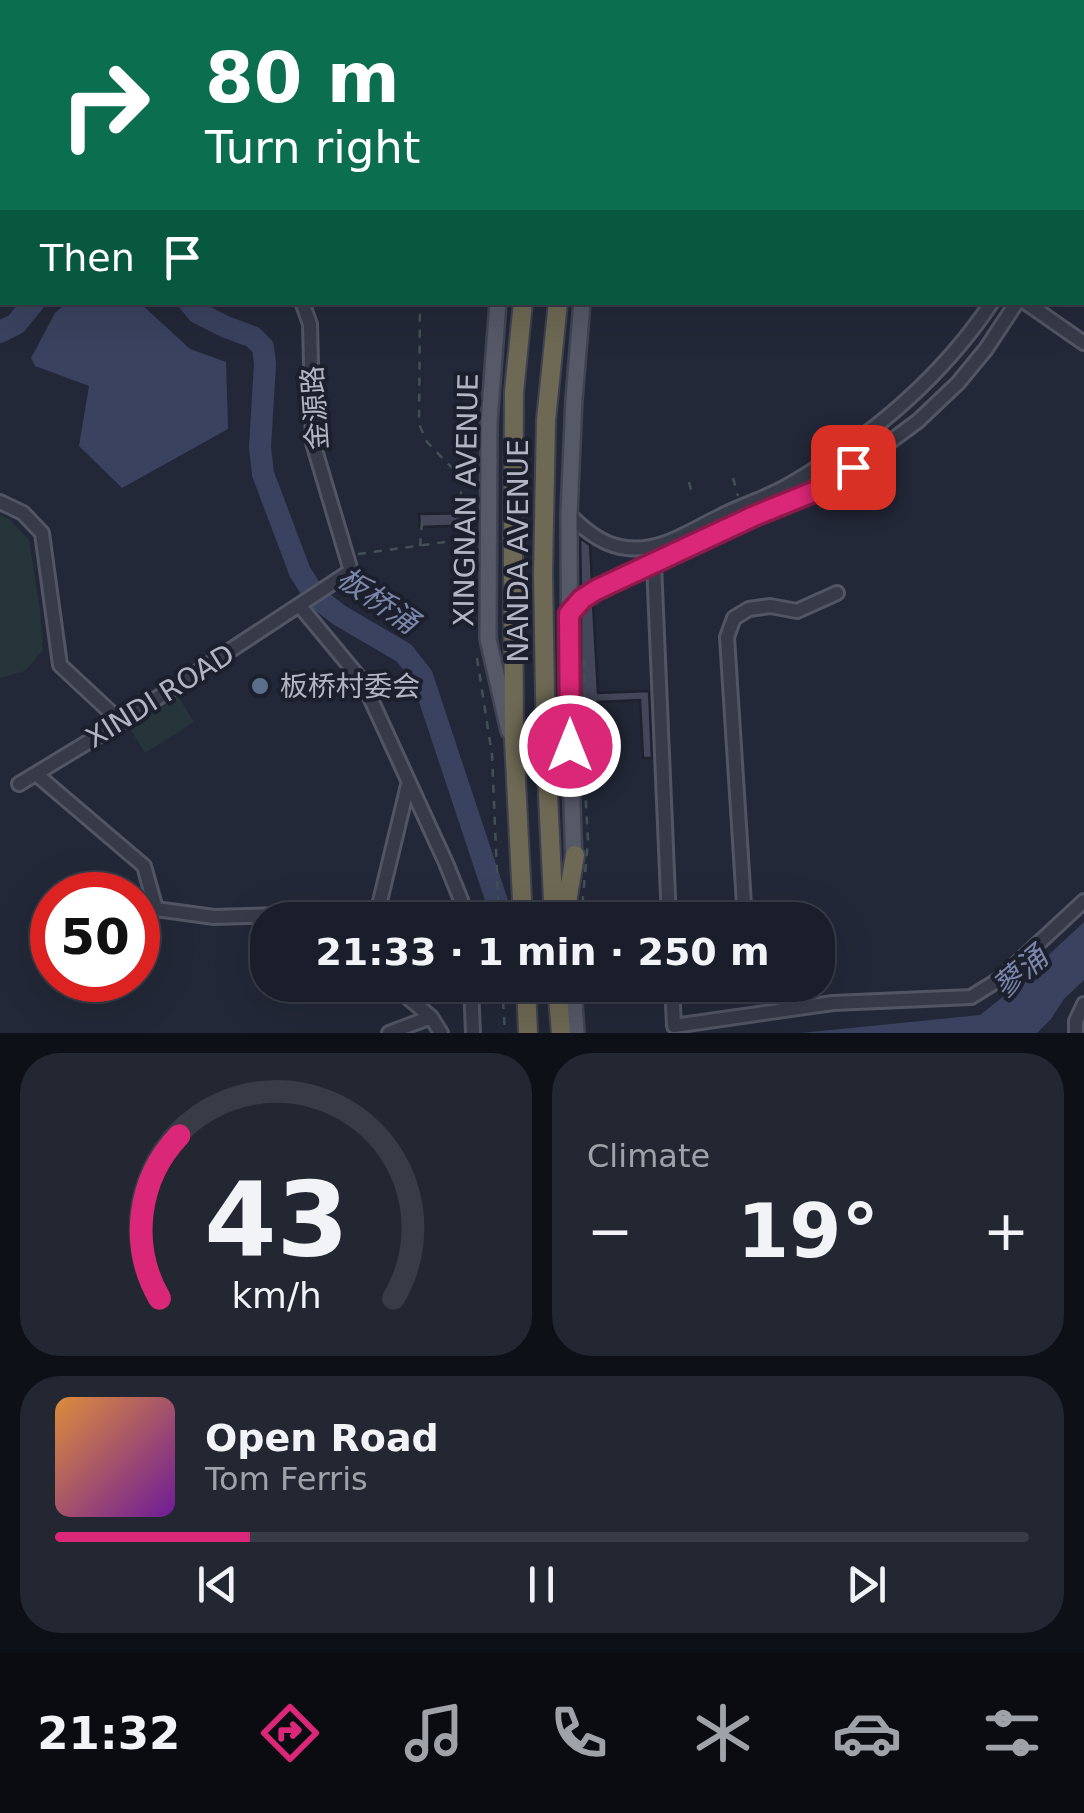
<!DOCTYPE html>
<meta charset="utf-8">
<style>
body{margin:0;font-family:"DejaVu Sans","Noto Sans SC",sans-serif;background:#232732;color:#f1f3f6;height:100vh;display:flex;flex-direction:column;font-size:38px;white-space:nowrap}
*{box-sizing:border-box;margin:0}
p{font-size:32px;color:#9fa2a8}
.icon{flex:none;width:55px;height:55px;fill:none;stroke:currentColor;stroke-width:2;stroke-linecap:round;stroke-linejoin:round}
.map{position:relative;height:1033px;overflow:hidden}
.panel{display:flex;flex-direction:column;gap:20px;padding:20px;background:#0e1017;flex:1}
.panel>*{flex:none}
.banner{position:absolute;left:0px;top:0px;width:1085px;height:305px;box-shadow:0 10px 40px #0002,0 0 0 2px #383c47;background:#0b6e4f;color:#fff;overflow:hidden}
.speed{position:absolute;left:30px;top:872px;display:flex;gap:20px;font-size:50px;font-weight:700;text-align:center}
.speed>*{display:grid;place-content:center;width:130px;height:130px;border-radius:50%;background:#1a1e2a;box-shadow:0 10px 40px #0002,0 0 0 2px #383c47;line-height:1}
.speed .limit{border:15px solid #d22;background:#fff;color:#111}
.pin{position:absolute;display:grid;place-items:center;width:85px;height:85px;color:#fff;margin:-42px;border-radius:20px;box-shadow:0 5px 15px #0006}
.me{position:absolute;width:110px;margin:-55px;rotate:0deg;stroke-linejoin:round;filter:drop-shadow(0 0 8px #0008)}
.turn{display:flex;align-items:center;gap:35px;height:210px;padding:0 40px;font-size:45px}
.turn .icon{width:130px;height:130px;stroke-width:2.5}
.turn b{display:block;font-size:70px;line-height:85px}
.then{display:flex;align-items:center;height:95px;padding:0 40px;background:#0003;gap:20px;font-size:38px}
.big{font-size:75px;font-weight:700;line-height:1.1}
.panel .tile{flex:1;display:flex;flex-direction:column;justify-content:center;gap:15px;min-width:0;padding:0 35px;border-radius:40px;background:#232732}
.panel .dial{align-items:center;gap:0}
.dial svg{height:260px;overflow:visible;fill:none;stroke:#383c47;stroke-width:7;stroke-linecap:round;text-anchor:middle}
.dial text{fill:#f1f3f6;stroke:none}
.song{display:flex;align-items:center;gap:30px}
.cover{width:120px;height:120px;border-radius:15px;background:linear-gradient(135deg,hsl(30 70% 55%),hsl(280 70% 35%))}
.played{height:10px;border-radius:5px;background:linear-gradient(90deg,#db2777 20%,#383c47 20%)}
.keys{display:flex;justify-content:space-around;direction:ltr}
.heat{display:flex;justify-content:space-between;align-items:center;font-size:55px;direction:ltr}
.panel .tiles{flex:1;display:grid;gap:20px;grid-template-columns:1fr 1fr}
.tile:last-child{grid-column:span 2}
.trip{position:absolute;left:250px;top:902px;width:585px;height:100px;border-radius:40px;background:#1a1e2a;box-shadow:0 10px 40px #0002,0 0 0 2px #383c47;font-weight:700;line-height:100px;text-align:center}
.tab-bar{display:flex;height:160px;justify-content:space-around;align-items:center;background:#0a0c11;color:#9fa2a8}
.tab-bar .icon{width:70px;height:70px}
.tab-bar .on{color:#db2777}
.tab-bar b{font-size:45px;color:#f1f3f6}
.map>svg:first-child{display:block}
.green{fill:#26353a}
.water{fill:#3a425f}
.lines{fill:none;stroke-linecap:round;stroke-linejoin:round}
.river{stroke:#3a425f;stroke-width:22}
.building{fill:#434759;stroke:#1e222f;stroke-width:2.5}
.minor-casing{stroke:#525563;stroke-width:18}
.major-casing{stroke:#404451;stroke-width:20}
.highway-casing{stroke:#3f4250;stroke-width:22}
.path{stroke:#435056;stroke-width:2.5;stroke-dasharray:8 8;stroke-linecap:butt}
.minor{stroke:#373a48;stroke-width:12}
.major{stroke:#555968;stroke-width:15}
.highway{stroke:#6d6954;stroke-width:18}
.path-bridge{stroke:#435056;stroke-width:2.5;stroke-dasharray:8 8;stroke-linecap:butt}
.route-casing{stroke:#8e194d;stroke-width:25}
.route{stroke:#db2777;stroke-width:18}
.service-dot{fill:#5c6f8a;stroke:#1c202d;stroke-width:4}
.labels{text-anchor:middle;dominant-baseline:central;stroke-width:8;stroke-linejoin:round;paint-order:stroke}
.street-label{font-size:28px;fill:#b2b5c4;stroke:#1c202d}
.poi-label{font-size:28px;fill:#b2b5c4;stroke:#1c202d;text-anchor:start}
.water-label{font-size:30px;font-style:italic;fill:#7c86aa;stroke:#1c202d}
</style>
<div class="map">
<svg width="1084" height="1033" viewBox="0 0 1084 1033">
<rect width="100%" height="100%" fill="#232838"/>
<!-- green -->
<path class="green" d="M 0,515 L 10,520 L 29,540 L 40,611 L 43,650 L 25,671 L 0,678 Z
M 178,696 L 194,722 L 145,753 L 129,727 Z"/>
<!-- water -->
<path class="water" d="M 67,303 L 140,303 L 190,349 L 226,362 L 228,429 L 122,488 L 79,446 L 89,386 L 35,366 L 31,358 L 55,313 Z
M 1084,922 L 1084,980 L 1064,999 L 1051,1019 L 1037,1033 L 801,1033 L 980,1015 L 1009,992 Z"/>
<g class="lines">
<!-- river -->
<path class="river" d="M 189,302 L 198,313 L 226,327 L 253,337 L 263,347 L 265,364 L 260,447 L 263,474 L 300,572 L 316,597 L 339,615 L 404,653 L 422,676 L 503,920
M 0,332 L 16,324 L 34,302"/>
</g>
<!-- building -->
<path class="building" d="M 477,513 L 477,525 L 420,527 L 419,514 Z
M 580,538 L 590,545 L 592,581 L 581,588 Z
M 593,604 L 598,693 L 649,691 L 652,758 L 643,758 L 640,700 L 598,702 L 599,719 L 581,720 L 581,616 Z"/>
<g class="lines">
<!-- minor casing -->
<g class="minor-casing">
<path id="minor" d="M 130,2 L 134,0
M 232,2 L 233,0
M 883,2 L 883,0
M 0,41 L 2,41
M 1082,101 L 1084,98
M 1082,149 L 1084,145
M 1025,302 L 1084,343
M 0,502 L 23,513 L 42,533 L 60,665 L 121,722
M 569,514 C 585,531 604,546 627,548 C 661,552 690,531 719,517 C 742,505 767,498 789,485 C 870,438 940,380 992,302
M 654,564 L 669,920
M 300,606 L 363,682 L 446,863 L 461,900 L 466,920
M 569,614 L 582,599 L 596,590 L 754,517 L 818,490 L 875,453 L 918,421 L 958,383 L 986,349 L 1017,302
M 36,774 L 144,866 L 156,909 L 214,917 L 377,912
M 19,784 L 121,722 L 351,571 L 313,443 L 310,324 L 302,302
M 376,918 L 408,785
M 745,920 L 727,637 L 734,618 L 749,609 L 770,606 L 797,611 L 837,593
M 393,985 L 431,1017 L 441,1033
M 471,985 L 473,1033
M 672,985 L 674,1026 L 833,1003 L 971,997 L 1000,979 L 1084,901
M 756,985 L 769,996 L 803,1005
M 389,1033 L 431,1017
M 1076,1033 L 1076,1021 L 1084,1004"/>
</g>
<!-- major casing -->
<g class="major-casing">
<path id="major" d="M 530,2 L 530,0
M 615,2 L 615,0
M 498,302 L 489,423 L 488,639 L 509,731
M 574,863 L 570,746 L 569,514 L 574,399 L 582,302
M 573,985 L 576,1033"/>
</g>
<!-- highway casing -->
<g class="highway-casing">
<path id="highway" d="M 553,2 L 553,0
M 592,2 L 593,0
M 523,920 L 514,740 L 513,564 L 514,392 L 523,302
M 554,920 L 546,753 L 543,574 L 546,420 L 558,302
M 564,920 L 575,855
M 526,985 L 528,1033
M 557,985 L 561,1033"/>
</g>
<!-- path -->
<path class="path" d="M 733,478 L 738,496
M 689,482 L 691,490
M 460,540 L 471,561 L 473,575
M 420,546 L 422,522
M 358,554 L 460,540 L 464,508 L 457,473 L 427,442 L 419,424 L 420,307
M 477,658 L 492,755 L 499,920
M 584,658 L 585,720
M 502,985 L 505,1033"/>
<!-- minor -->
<use href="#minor" class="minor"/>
<!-- major -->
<use href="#major" class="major"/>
<!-- highway -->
<use href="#highway" class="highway"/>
<!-- path-bridge -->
<path class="path-bridge" d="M 581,920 L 588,840 L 583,751"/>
</g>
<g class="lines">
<!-- route casing -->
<g class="route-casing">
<path id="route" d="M 570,746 L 569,614 L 582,599 L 596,590 L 754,516 L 818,490 L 853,467"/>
</g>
<!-- route -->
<use href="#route" class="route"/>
</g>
<!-- markers -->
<circle class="service-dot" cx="260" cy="686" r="10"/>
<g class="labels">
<!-- street labels -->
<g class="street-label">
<text transform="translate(315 408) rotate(-94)">金源路</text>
<text transform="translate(466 500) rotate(-89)">XINGNAN AVENUE</text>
<text transform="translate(518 551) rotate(-90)">NANDA AVENUE</text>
<text transform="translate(160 696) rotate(-32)">XINDI ROAD</text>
</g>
<!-- poi labels -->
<g class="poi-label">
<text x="280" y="686">板桥村委会</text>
</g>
<!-- water labels -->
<g class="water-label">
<text transform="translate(378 600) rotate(35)">板桥涌</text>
<text transform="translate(1020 972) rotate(-41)">蓼涌</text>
</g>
</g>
</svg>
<div class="speed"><div class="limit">50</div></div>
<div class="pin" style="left:853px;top:467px;background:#d93025"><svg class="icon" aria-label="arrive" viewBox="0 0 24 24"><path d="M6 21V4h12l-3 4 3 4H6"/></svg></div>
<svg class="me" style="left:570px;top:746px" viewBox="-20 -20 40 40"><circle r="17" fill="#db2777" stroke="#fff" stroke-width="3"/><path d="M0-11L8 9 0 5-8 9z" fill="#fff"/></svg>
<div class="trip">21:33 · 1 min · 250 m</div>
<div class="banner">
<div class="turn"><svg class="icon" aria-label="right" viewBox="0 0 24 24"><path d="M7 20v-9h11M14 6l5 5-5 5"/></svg><div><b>80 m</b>Turn right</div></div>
<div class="then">Then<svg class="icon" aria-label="arrive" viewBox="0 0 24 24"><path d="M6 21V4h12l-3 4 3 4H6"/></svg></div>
</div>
</div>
<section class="panel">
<div class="tiles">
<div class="tile dial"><svg viewBox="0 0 100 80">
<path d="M14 69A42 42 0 1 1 86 69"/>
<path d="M14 69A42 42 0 0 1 20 19" stroke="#db2777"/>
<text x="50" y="56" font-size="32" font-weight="700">43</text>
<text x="50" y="72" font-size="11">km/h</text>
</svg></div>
<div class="tile"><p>Climate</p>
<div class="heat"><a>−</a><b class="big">19°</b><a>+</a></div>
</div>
<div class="tile">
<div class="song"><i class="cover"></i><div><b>Open Road</b><p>Tom Ferris</p></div></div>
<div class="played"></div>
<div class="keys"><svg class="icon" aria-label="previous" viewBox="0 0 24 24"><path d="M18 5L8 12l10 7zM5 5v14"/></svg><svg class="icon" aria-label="pause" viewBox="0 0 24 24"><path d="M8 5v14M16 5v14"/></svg><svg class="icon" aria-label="next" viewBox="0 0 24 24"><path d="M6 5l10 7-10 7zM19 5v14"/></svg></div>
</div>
</div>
</section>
<nav class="tab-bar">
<b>21:32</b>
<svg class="icon on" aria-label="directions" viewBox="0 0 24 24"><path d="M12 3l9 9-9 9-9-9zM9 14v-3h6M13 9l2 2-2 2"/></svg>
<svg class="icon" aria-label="music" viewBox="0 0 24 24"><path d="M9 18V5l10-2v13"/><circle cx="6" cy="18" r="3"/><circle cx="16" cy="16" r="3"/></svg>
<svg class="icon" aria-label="phone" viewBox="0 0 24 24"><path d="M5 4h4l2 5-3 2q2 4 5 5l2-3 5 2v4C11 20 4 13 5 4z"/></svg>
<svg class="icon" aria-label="climate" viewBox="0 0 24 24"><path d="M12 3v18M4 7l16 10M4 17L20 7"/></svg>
<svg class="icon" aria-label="car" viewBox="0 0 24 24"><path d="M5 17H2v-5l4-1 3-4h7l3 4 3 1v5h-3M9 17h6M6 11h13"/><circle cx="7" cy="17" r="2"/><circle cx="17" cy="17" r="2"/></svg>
<svg class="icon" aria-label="filters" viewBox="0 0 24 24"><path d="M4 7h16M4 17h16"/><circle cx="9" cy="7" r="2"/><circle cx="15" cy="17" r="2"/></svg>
</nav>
